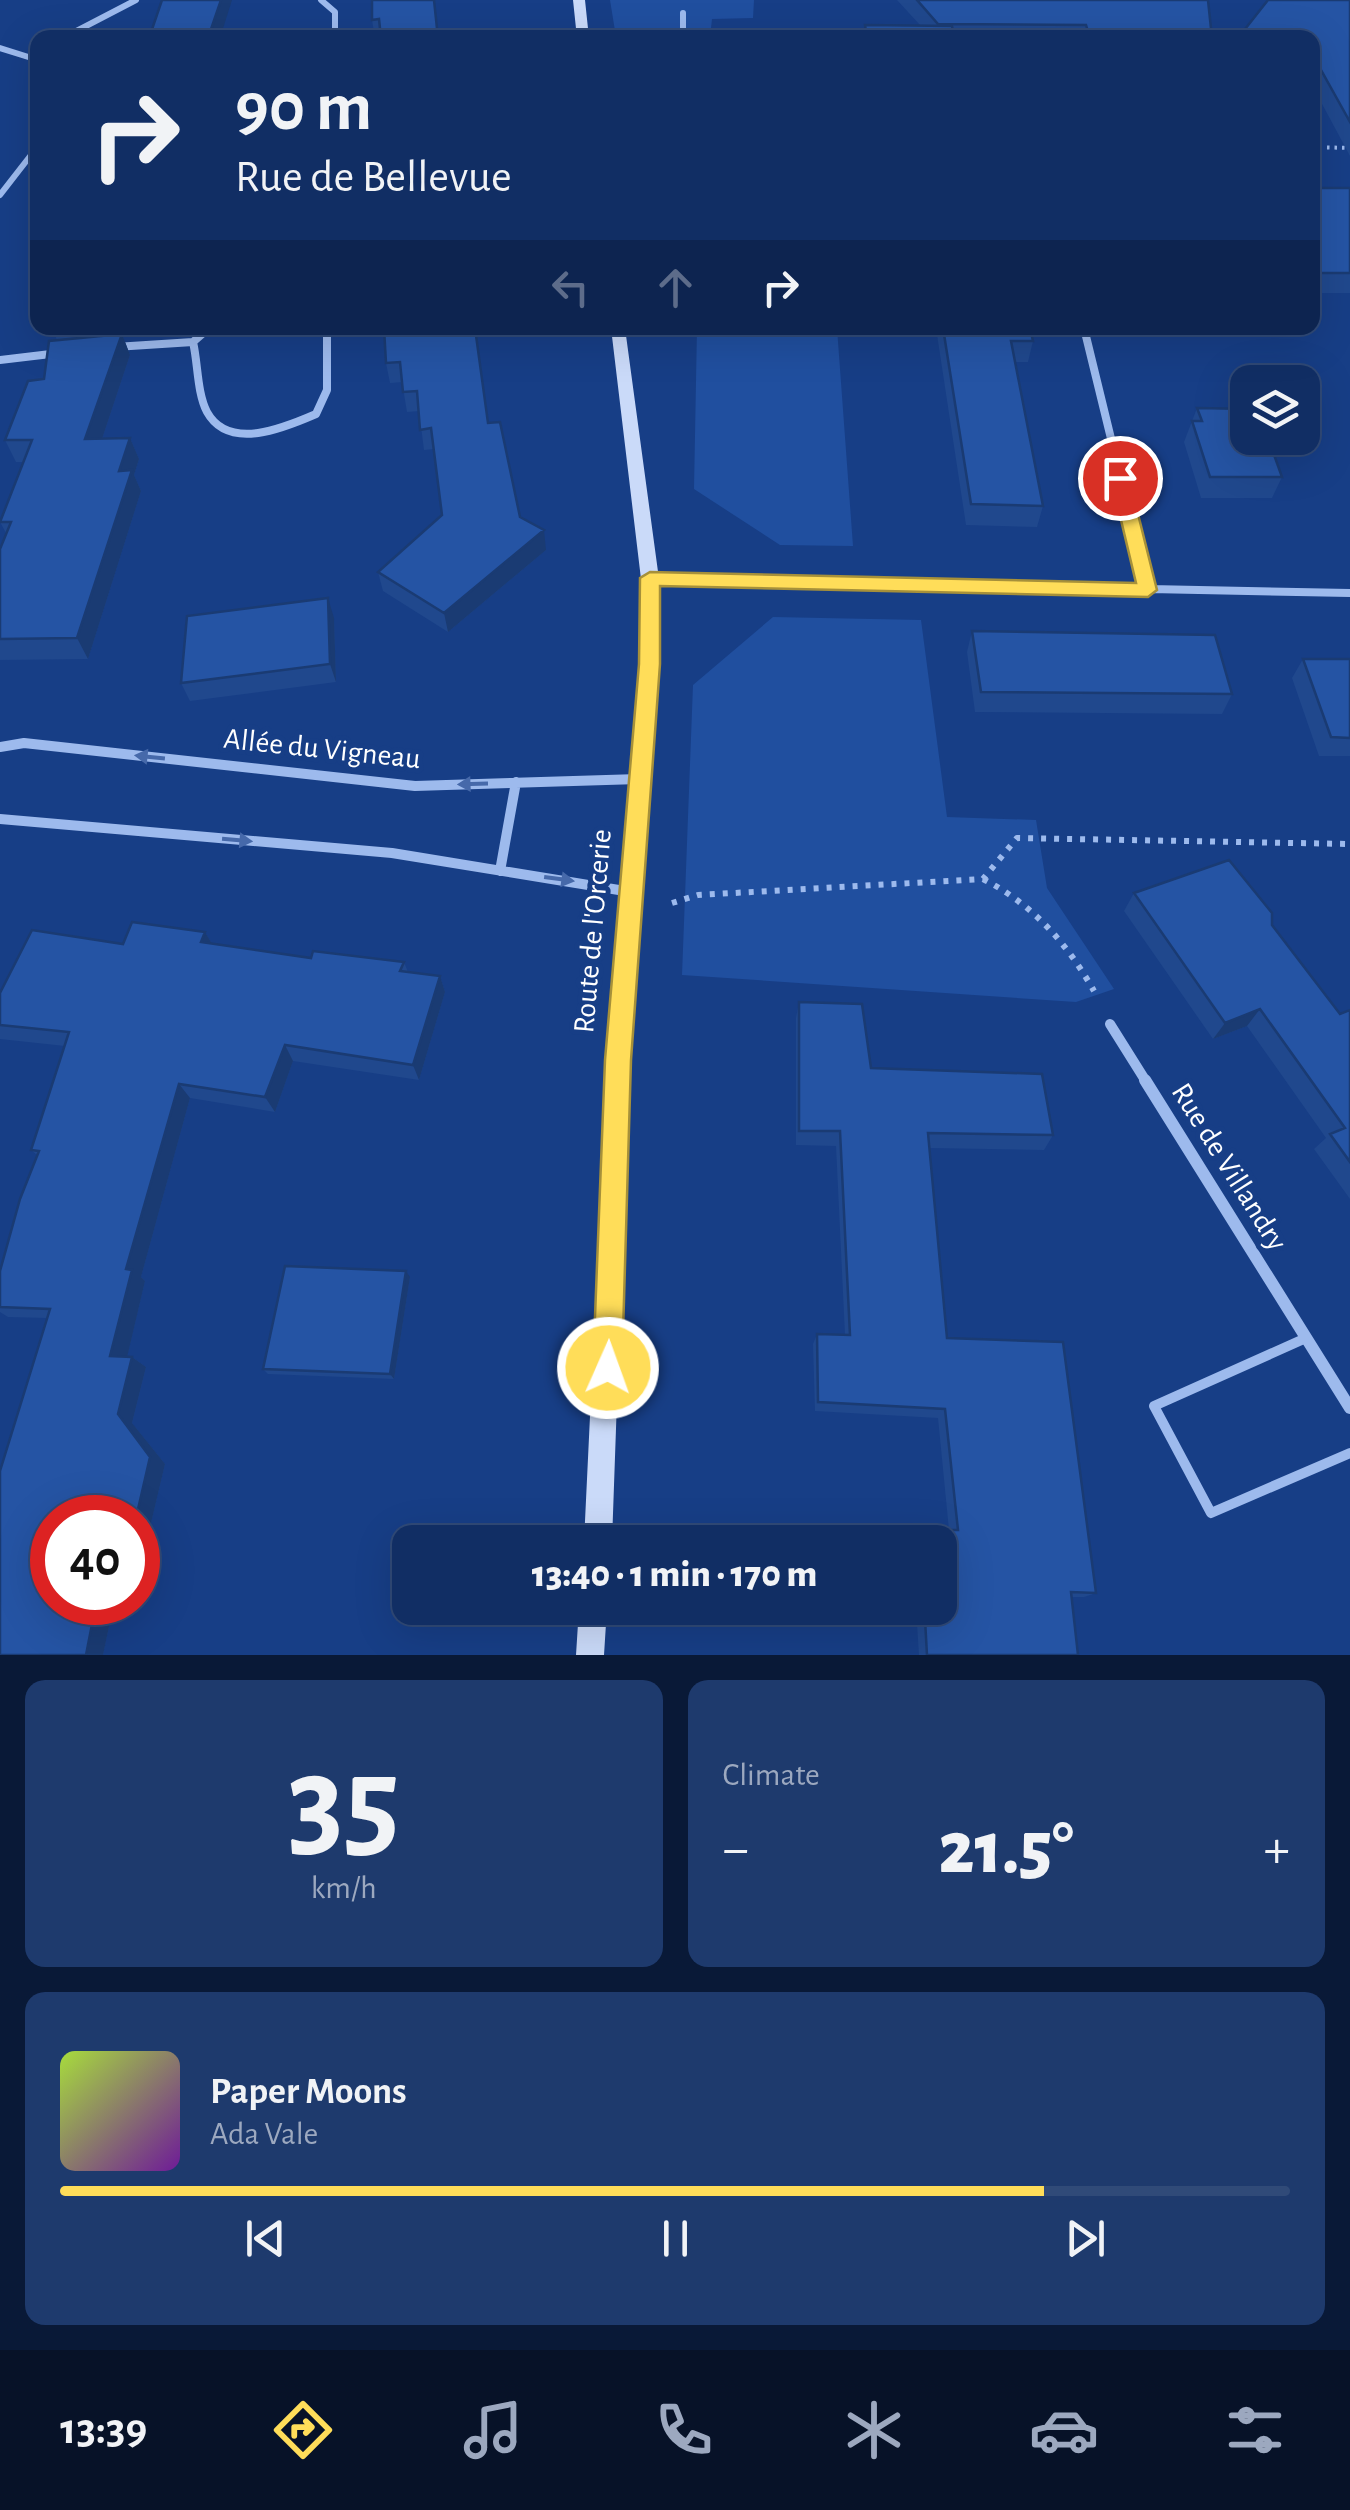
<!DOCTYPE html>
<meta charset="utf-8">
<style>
body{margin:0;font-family:"Alegreya Sans",sans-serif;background:#1e3a6d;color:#f1f3f6;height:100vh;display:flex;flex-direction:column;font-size:38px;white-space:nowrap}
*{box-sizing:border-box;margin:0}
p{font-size:32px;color:#9ca8bf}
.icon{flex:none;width:55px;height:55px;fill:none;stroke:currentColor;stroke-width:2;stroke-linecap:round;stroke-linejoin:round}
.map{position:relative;height:1655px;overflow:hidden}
.sheet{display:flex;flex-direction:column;gap:25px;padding:25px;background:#091937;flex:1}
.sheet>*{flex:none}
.top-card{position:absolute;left:30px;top:30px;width:1290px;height:305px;border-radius:20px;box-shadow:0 10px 40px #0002,0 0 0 2px #304a78;background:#112e64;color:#f1f3f6;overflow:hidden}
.fabs{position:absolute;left:1230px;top:365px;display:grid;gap:20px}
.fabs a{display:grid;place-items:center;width:90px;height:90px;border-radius:20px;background:#112e64;box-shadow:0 10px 40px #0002,0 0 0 2px #304a78;font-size:50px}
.speed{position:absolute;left:30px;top:1495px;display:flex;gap:20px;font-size:50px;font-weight:700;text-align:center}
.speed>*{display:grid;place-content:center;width:130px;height:130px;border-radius:50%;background:#112e64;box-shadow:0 10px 40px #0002,0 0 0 2px #304a78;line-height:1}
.speed .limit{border:15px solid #d22;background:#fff;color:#111}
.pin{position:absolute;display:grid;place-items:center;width:85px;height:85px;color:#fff;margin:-42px;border:5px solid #fff;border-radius:50%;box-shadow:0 2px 10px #0007}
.me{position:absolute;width:110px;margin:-55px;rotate:2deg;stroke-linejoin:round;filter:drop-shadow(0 0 8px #0008)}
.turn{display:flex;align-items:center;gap:35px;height:210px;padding:0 40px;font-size:45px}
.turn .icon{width:130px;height:130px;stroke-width:2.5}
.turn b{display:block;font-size:70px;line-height:85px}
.lanes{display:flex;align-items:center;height:95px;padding:0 40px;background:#0003;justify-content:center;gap:50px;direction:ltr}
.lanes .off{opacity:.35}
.big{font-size:75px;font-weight:800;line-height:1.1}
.sheet .card{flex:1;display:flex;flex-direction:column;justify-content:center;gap:15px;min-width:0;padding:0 35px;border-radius:20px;background:#1e3a6d}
.sheet .dial{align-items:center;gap:0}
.dial b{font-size:130px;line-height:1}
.song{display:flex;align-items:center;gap:30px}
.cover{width:120px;height:120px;border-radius:15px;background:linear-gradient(135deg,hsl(80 70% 55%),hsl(280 70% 35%))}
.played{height:10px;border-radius:5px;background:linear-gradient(90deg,#ffdd59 80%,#304a78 80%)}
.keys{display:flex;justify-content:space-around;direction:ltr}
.heat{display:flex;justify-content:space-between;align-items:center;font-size:55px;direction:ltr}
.sheet .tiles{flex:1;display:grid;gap:25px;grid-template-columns:1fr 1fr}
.card:last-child{grid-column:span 2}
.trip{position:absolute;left:392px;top:1525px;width:565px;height:100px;border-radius:20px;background:#112e64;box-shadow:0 10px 40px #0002,0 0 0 2px #304a78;font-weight:800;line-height:100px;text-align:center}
.dock{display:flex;height:160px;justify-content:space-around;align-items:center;background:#071228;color:#9ca8bf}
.dock .icon{width:70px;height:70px}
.dock .current{color:#ffdd59}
.dock b{font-size:45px;color:#f1f3f6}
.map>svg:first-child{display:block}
.green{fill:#204f9f}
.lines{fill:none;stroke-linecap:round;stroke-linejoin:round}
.path-far1{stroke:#9dbaed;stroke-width:4;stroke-dasharray:2.5 5;stroke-linecap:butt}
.path{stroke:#9dbaed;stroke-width:6;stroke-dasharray:5 8;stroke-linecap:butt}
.lane{stroke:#9dbaed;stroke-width:10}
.street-far3{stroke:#9dbaed;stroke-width:6}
.street-far2{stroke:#9dbaed;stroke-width:8}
.street-far1{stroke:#9dbaed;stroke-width:10}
.street{stroke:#9dbaed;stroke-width:12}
.secondary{fill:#cadaf9;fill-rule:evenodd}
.wall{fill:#20488d}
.shaded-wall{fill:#1a3b73}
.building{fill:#2554a4;stroke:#1a3b73;stroke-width:2.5}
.oneway{fill:#4669aa}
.route{fill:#ffdd59;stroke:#a6903a;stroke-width:2.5}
.labels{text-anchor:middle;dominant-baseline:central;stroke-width:10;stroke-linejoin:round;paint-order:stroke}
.street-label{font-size:30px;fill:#fff;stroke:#173e86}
</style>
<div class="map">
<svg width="1350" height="1655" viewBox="0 0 1350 1655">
<rect width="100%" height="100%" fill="#173e86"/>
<!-- green -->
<path class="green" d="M 610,0 L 754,0 L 753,18 L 712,19 L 710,37 L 616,37 Z
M 697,328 L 837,328 L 853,546 L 780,545 L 694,489 Z
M 773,617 L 921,620 L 947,817 L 1036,820 L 1047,888 L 1114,989 L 1076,1002 L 682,975 L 693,685 Z"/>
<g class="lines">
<!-- path-far1 -->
<path class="path-far1" d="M 1312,147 L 1350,148"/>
<!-- path -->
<path class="path" d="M 983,879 C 1032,904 1067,943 1094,991
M 672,903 L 698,895 L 983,879 L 1017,838 L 1350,844"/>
<!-- lane -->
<path class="lane" d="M 1306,1338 L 1154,1406 L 1211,1513 L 1350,1453"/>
<!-- street-far3 -->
<path class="street-far3" d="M 321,0 L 335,12 L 335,38
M 683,13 L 683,38
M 63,38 L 136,0
M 0,48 L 38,60
M 0,195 L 38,146"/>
<!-- street-far2 -->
<path class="street-far2" d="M 1084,328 L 1148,590
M 193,342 C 198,363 197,393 207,412 C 229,452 286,427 316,414 L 327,390 L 327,328
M 115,347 L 193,342 L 209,328
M 0,360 L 59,353
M 650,579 L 1350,593"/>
<!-- street-far1 -->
<path class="street-far1" d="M 0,747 L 24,743 L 415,786 L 639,779
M 0,819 L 392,853 L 631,892
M 500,871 L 516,782
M 1110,1024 L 1147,1083"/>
<!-- street -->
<path class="street" d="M 1145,1080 L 1350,1408"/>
<!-- secondary -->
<path class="secondary" d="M 573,0 L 585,0 L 589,38 L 577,38 Z
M 611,328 L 625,328 L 659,579 L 658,664 L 629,1060 L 612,1542 L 584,1542 L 607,1060 L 640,664 L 641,579 Z
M 579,1608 L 607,1608 L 604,1655 L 576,1655 Z"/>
</g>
<!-- wall -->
<path class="wall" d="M 372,0 L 438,38 L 375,38 L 372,20 Z
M 897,0 L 1208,0 L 1212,38 L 829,38 L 865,31 L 865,25 L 920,25 Z
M 1350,0 L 1350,156 L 1314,89 L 1312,89 L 1312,38 Z
M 1312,188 L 1350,188 L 1350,293 L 1312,293 Z
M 52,328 L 122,328 L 122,334 L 130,355 L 102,439 L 130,438 L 139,459 L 134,475 L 141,491 L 88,659 L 0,660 L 0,549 L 6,533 L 0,522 L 24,462 L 16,462 L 5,440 L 44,379 L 57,340 Z
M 384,328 L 484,328 L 475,328 L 488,423 L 520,517 L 546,550 L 448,632 L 383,591 L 378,572 L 442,515 L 434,449 L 424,450 L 419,411 L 407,412 L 402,382 L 390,383 L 386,363 Z
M 936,328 L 1030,328 L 1033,341 L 1028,362 L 1015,362 L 1043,506 L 1037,527 L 966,525 Z
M 1197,408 L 1282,477 L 1272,498 L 1201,498 L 1184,442 Z
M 334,618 L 336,682 L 190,701 L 181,683 Z
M 972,631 L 1232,694 L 1222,714 L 975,712 L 967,652 Z
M 1303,659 L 1350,659 L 1350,756 L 1319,756 L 1292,678 Z
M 1134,893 L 1272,925 L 1340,1014 L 1350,1010 L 1350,1199 L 1314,1149 L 1326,1138 L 1247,1026 L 1213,1039 L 1124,911 Z
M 132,922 L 205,932 L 212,944 L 311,958 L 313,951 L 404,962 L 408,972 L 440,976 L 445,992 L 419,1080 L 293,1061 L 275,1112 L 190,1098 L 141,1277 L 145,1281 L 127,1357 L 132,1357 L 146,1367 L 132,1423 L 165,1464 L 138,1578 L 138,1518 L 52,1518 L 52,1602 L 132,1602 L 129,1613 L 112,1612 L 103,1655 L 0,1655 L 0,1471 L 47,1318 L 8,1317 L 0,1312 L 0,1271 L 20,1199 L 37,1155 L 31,1150 L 65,1046 L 0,1039 L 0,993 L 32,930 L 123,944 Z
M 799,1002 L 871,1068 L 1053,1135 L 1044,1150 L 930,1148 L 947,1338 L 1096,1593 L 1084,1597 L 1071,1597 L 1078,1655 L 919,1655 L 917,1623 L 930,1608 L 940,1608 L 940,1542 L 932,1542 L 931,1535 L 939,1530 L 949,1530 L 938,1418 L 815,1411 L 813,1344 L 817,1334 L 845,1335 L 836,1146 L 796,1145 L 796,1018 Z
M 410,1277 L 394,1379 L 268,1374 L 263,1369 Z"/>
<!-- shaded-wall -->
<path class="shaded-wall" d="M 221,0 L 232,0 L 220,38 L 208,38 Z
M 116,328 L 122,328 L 122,334 L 130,355 L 95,460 L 85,439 L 120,339 Z
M 130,438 L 139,459 L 134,475 L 141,491 L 88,659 L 77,638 L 119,471 Z
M 544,530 L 546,550 L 448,632 L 444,613 Z
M 328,598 L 334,618 L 336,682 L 330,664 Z
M 205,932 L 215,949 L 201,942 Z
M 440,976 L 445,992 L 419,1080 L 413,1065 Z
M 1260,1009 L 1247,1026 L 1213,1039 L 1225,1023 Z
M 285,1045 L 293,1061 L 275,1112 L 265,1097 Z
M 179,1084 L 190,1098 L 141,1277 L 145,1281 L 125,1366 L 110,1356 L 126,1269 Z
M 406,1271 L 410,1277 L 394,1379 L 390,1374 Z
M 132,1357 L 146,1367 L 132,1423 L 165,1464 L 138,1578 L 138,1518 L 136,1518 L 118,1414 Z
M 115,1602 L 132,1602 L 129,1613 L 113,1610 Z
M 95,1609 L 112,1612 L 103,1655 L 86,1655 Z"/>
<!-- building -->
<path class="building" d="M 162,0 L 221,0 L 208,38 L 149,38 Z
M 372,0 L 434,0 L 438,38 L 381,38 L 379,19 L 372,20 Z
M 917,0 L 1208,0 L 1212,38 L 1090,38 L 1086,25 L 938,24 Z
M 1268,0 L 1350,0 L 1350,122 L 1321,70 L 1312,70 L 1312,38 L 1238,38 Z
M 865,25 L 952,26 L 954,38 L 830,38 L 830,31 L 866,31 Z
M 1312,188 L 1350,188 L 1350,273 L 1320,273 L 1312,258 Z
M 384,328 L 475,328 L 488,423 L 500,422 L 520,517 L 544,530 L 444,613 L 378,572 L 442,515 L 431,428 L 420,430 L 417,391 L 403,392 L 400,362 L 386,363 Z
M 943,328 L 1030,328 L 1033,341 L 1011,341 L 1043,506 L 971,504 Z
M 122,334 L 85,439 L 130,438 L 119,471 L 132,470 L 77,638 L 0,639 L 0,549 L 11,522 L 0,522 L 32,440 L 5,440 L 28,381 L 44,379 L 49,341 Z
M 1197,408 L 1248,409 L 1248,438 L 1268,438 L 1282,477 L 1210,477 L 1192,421 L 1202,421 Z
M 328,598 L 330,664 L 181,683 L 187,616 Z
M 972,631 L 1215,635 L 1232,694 L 981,692 Z
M 1303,659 L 1350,659 L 1350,738 L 1331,737 Z
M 1229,860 L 1272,913 L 1272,925 L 1340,1014 L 1350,1010 L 1350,1162 L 1330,1134 L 1345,1128 L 1260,1009 L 1225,1023 L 1134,893 Z
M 132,922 L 205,932 L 201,942 L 311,958 L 313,951 L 404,962 L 400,971 L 440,976 L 413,1065 L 285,1045 L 265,1097 L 179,1084 L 126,1269 L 132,1270 L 110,1356 L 132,1357 L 118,1414 L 150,1457 L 136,1518 L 52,1518 L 52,1602 L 115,1602 L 113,1610 L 95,1609 L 86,1655 L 0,1655 L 0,1471 L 50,1309 L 0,1307 L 0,1271 L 20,1199 L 39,1151 L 31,1150 L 69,1032 L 0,1025 L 0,993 L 32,930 L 123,944 Z
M 799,1002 L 862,1004 L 871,1068 L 1042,1074 L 1053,1135 L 928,1133 L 947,1338 L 1063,1342 L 1096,1593 L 1071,1592 L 1078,1655 L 927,1655 L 925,1619 L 935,1608 L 940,1608 L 940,1602 L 943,1598 L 939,1530 L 958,1530 L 945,1409 L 818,1402 L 817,1334 L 850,1335 L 840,1131 L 799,1131 Z
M 285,1266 L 406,1271 L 390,1374 L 263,1369 Z"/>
<!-- one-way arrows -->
<defs><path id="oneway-solid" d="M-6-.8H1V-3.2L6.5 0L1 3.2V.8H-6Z" transform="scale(2.5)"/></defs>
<g class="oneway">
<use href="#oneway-solid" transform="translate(150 757) rotate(-174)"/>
<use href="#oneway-solid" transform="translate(473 784) rotate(178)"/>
<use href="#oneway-solid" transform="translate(237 840) rotate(5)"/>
<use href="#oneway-solid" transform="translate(559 879) rotate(8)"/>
</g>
<!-- route -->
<path class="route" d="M 1120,471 L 1129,478 L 1157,590 L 1148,597 L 660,586 L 660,664 L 631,1060 L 622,1368 L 618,1378 L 608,1382 L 597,1378 L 593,1368 L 605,1060 L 639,664 L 640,578 L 650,572 L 1136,583 L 1111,478 Z"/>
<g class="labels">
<!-- street labels -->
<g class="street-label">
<text transform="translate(322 749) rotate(6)">Allée du Vigneau</text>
<text transform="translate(593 931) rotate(-85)">Route de l'Orcerie</text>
<text transform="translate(1229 1167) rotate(58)">Rue de Villandry</text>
</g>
</g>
</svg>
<div class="fabs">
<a><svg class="icon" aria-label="layers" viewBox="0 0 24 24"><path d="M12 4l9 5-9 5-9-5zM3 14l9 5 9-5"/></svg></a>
</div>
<div class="speed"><div class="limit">40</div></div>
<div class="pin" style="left:1120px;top:478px;background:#d93025"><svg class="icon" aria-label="arrive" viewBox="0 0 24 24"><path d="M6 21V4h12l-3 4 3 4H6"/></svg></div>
<svg class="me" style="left:608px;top:1368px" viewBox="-20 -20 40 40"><circle r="17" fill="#ffdd59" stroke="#fff" stroke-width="3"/><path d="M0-11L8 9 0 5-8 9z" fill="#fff"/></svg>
<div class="trip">13:40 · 1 min · 170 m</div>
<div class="top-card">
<div class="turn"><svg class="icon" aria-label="right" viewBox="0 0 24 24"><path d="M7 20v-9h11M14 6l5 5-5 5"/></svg><div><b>90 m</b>Rue de Bellevue</div></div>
<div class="lanes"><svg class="icon off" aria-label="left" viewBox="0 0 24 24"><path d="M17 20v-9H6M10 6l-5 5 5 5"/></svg><svg class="icon off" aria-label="ahead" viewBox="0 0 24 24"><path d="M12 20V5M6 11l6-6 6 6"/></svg><svg class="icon" aria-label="right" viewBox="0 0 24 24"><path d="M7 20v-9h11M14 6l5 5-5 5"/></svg></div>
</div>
</div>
<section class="sheet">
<div class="tiles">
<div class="card dial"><b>35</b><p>km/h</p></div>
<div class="card"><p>Climate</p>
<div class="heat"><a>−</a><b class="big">21.5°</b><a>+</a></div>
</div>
<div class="card">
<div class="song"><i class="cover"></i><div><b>Paper Moons</b><p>Ada Vale</p></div></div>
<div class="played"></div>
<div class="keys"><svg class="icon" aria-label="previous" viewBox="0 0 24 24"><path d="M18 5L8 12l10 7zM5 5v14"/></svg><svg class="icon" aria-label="pause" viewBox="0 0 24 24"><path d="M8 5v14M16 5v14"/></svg><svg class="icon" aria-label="next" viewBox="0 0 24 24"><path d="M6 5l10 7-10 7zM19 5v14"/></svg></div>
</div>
</div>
</section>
<nav class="dock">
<b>13:39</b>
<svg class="icon current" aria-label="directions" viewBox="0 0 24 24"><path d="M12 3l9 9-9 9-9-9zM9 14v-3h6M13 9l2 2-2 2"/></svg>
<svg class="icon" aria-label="music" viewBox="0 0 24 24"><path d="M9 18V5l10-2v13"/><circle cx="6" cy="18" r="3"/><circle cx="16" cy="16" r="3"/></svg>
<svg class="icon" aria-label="phone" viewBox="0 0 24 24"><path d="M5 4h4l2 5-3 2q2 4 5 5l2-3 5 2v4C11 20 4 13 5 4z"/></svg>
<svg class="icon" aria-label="climate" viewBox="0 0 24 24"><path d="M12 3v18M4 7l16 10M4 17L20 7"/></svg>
<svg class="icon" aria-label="car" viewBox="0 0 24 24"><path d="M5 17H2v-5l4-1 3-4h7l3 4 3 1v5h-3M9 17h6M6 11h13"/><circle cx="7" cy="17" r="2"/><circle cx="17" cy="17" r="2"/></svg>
<svg class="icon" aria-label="filters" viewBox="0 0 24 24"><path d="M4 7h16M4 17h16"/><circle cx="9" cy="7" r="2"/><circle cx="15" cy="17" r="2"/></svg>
</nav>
